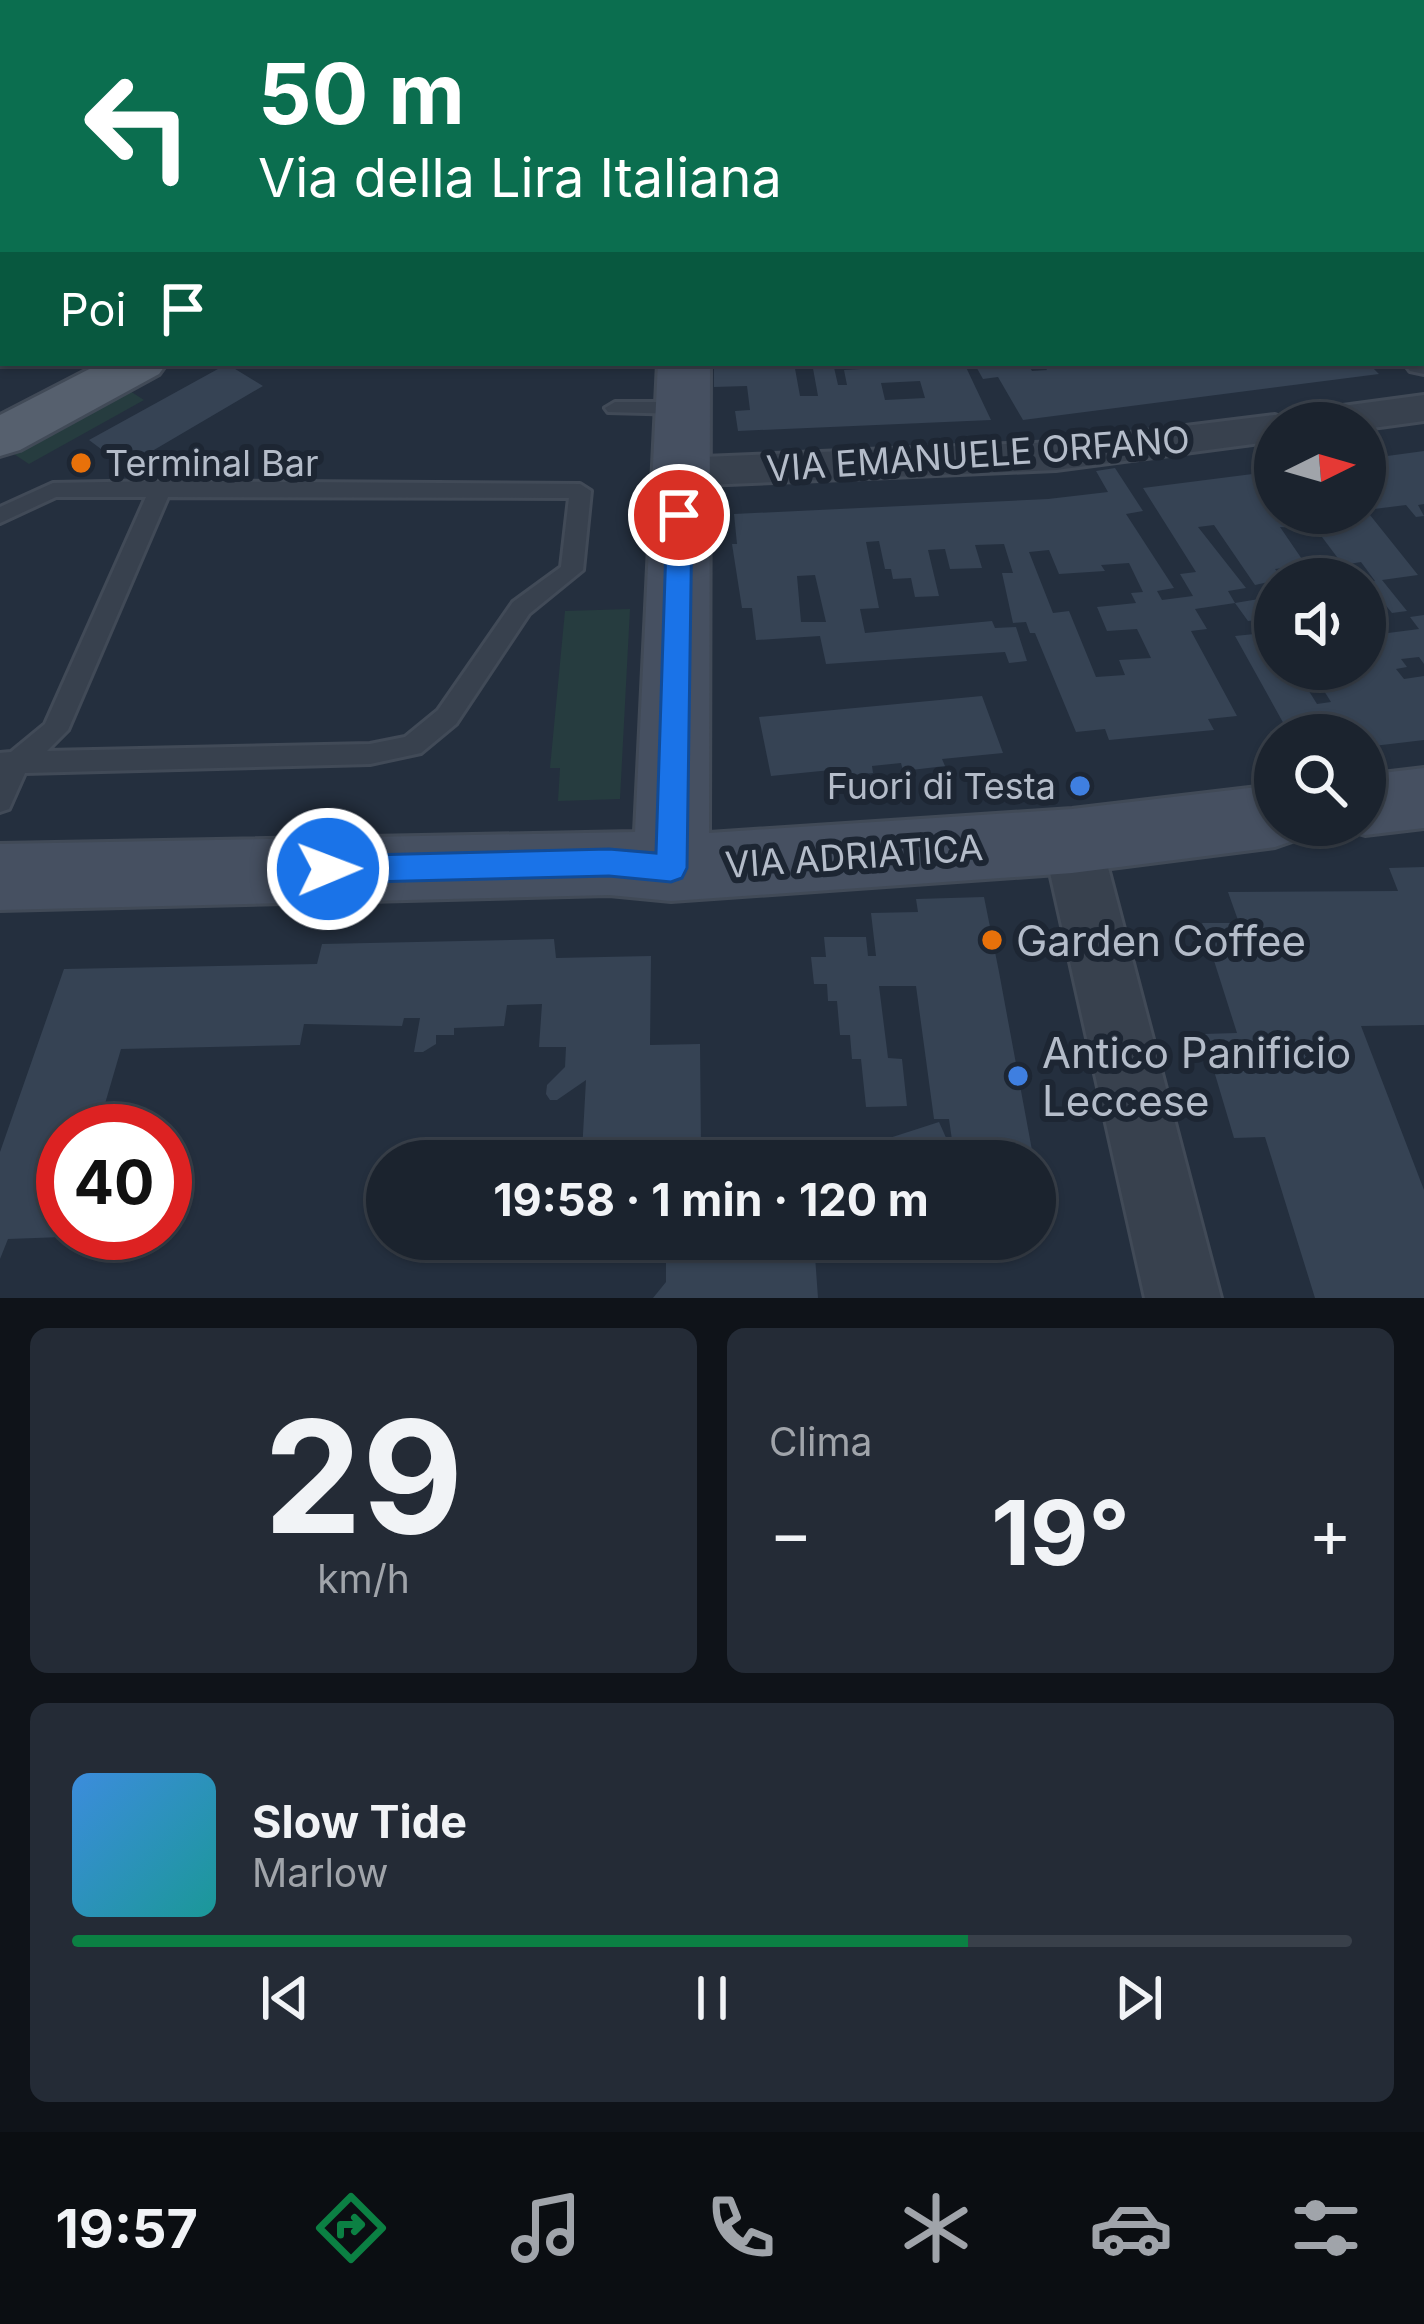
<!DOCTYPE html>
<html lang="it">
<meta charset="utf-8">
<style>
body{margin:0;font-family:Inter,sans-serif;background:#242b36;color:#f1f3f6;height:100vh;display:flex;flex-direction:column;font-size:45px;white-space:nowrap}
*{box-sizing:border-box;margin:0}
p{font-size:39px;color:#a0a4aa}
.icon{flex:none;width:66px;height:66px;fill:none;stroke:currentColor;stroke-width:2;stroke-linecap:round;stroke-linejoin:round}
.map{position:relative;height:1298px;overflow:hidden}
.drawer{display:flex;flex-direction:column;gap:30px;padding:30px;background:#0f1319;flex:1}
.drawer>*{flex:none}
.guide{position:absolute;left:0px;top:0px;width:1425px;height:366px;box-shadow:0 3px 9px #0004,0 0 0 3px #39404a;background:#0b6e4f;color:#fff;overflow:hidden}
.needle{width:78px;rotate:85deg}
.buttons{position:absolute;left:1254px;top:402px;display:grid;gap:24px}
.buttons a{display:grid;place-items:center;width:132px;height:132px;border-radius:50%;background:#1b232e;box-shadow:0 3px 9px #0004,0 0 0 3px #39404a;font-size:60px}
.speed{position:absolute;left:36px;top:1104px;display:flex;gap:24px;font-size:60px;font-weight:700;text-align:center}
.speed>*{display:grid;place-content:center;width:156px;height:156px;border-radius:50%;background:#1b232e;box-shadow:0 3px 9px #0004,0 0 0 3px #39404a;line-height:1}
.speed .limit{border:18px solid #d22;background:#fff;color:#111}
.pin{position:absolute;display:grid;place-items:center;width:102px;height:102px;color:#fff;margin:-51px;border:6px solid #fff;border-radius:50%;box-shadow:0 3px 12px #0007}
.me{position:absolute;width:132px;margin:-66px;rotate:89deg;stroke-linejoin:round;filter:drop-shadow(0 0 9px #0008)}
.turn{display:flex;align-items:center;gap:42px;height:252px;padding:0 60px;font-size:54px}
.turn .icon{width:156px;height:156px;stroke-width:2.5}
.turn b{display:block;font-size:84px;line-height:102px}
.then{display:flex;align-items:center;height:114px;padding:0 60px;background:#0003;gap:24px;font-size:45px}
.big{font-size:90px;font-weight:700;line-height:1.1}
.drawer .card{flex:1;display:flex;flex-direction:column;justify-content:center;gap:18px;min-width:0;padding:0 42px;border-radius:18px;background:#242b36}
.drawer .dial{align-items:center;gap:0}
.dial b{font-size:156px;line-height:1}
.song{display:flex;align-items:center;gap:36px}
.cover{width:144px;height:144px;border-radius:18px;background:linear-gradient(135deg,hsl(210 70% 55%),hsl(180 70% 35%))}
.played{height:12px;border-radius:6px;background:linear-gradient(90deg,#0b8043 70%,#39404a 70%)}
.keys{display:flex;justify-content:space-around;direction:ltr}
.heat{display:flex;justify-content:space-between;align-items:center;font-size:66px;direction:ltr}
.drawer .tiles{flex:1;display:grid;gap:30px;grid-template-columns:1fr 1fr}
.card:last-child{grid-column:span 2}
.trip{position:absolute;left:366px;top:1140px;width:690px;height:120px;border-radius:60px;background:#1b232e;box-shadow:0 3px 9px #0004,0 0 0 3px #39404a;font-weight:700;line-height:120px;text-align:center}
.menu{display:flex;height:192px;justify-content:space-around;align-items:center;background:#0b0e12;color:#a0a4aa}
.menu .icon{width:84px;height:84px}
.menu .selected{color:#0b8043}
.menu b{font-size:54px;color:#f1f3f6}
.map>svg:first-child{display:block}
.green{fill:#263c3f}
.building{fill:#364354;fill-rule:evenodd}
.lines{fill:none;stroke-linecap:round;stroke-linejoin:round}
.lane-casing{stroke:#414a57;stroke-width:6}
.street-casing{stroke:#414a57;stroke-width:6}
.secondary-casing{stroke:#414a57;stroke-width:6}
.primary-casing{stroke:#414a57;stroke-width:6}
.highway-casing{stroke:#434c59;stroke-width:72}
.lane{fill:#38414e;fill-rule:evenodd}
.street{fill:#38414e;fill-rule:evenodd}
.secondary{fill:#465061;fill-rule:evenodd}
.primary{fill:#56606e;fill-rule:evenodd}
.highway{stroke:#746855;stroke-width:66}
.route{fill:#1a73e8;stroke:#114b97;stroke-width:3}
.food-dot{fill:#e8710a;stroke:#1d2633;stroke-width:4.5}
.shop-dot{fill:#3f7fe0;stroke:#1d2633;stroke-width:4.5}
.labels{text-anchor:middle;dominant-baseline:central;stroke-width:12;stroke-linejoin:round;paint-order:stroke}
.street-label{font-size:36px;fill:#b4bcc9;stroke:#1d2633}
.poi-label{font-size:36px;fill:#b4bcc9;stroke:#1d2633;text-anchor:start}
.near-poi-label{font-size:42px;fill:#b4bcc9;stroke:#1d2633;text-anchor:start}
</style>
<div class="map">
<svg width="1424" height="1298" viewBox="0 0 1424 1298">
<rect width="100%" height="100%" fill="#242f3e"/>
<!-- green -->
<path class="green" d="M 130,391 L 144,400 L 29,464 L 14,454 Z
M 630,609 L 620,799 L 558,801 L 560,768 L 550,768 L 565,611 Z"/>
<!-- building -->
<path class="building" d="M 714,363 L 794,363 L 800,396 L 818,396 L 812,363 L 833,363 L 838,385 L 847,385 L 844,370 L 861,369 L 860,364 L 964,363 L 991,420 L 738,431 L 735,411 L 750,410 L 747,386 L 714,387 ZM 920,381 L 925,398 L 885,400 L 881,383 Z
M 974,363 L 1027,363 L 1032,371 L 1047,370 L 1043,363 L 1368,363 L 1379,374 L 1023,420 L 998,377 L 983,379 Z
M 227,364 L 263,386 L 125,467 L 89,440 Z
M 1424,451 L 1424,504 L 1418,505 L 1424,516 L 1416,517 L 1406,505 L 1366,510 L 1418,575 L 1382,580 L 1407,611 L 1392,613 L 1383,602 L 1365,604 L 1365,583 L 1375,581 L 1361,562 L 1343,565 L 1316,529 L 1280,527 L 1306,565 L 1275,569 L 1283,579 L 1255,585 L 1214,525 L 1198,527 L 1246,588 L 1228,591 L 1235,603 L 1195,609 L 1207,629 L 1191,631 L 1237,716 L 1208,719 L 1214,730 L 1109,740 L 1105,729 L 1076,732 L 1035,633 L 1030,633 L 1026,622 L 1013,623 L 1002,573 L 1013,573 L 1004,544 L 975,545 L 982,568 L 950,569 L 945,549 L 928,550 L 939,596 L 915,597 L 911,578 L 893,579 L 891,569 L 885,569 L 879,541 L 866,542 L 879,608 L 860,609 L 865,633 L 992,621 L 995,628 L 1016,627 L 1027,661 L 1009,663 L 1005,652 L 826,664 L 820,636 L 756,640 L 752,608 L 742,608 L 732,544 L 737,544 L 734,514 L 1048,499 L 1108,492 L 1096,471 L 1115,468 L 1143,511 L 1126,514 L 1174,588 L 1157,591 L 1162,600 L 1193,596 L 1180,574 L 1196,572 L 1143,488 L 1275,471 L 1275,513 L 1365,513 L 1365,459 ZM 1049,550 L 1059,574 L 1105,571 L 1101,565 L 1129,563 L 1143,592 L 1131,593 L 1136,603 L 1097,607 L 1107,631 L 1137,629 L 1151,658 L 1119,660 L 1125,675 L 1096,677 L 1069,611 L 1053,613 L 1029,552 ZM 815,575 L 826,622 L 801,622 L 797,576 Z
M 1265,598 L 1275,614 L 1275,669 L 1365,669 L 1365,636 L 1419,629 L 1410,617 L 1424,615 L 1424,664 L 1419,657 L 1401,659 L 1407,667 L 1396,669 L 1404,679 L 1424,676 L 1424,740 L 1365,747 L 1365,735 L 1290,735 L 1235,636 L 1264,633 L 1257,620 L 1248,621 L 1235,603 ZM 1316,678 L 1331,702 L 1317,704 L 1302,680 Z
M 982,696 L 1003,753 L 942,759 L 945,766 L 903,771 L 901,763 L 872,766 L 873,773 L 833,777 L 831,770 L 771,776 L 759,717 Z
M 1424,867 L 1424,1025 L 1361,1026 L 1424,1190 L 1424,1298 L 1315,1298 L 1265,1137 L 1234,1138 L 1203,1034 L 1237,1033 L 1202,923 L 1239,923 L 1228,892 L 1398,891 L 1389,868 Z
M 984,897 L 999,972 L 1034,1161 L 955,1161 L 949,1119 L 934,1119 L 916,986 L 879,986 L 888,1058 L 902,1059 L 907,1106 L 866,1107 L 861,1059 L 852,1059 L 850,1035 L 840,1035 L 837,1001 L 828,1001 L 827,984 L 814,984 L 811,957 L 826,957 L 824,937 L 866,937 L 868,956 L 876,956 L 871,913 L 918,912 L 916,899 Z
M 554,939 L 556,958 L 651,956 L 650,1045 L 700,1044 L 701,1147 L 756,1146 L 756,1161 L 650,1161 L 650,1150 L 582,1152 L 586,1080 L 557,1100 L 550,1100 L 546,1094 L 547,1085 L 565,1067 L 566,1047 L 539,1047 L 542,1004 L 507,1005 L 504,1026 L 454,1028 L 454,1035 L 436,1035 L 436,1044 L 423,1052 L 414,1052 L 420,1018 L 404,1018 L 402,1026 L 304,1024 L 300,1045 L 121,1049 L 97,1131 L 63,1131 L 63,1237 L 8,1239 L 0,1259 L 0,1152 L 64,969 L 317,964 L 322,944 Z
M 939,1122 L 952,1151 L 945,1154 L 948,1161 L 881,1161 L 874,1143 Z
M 636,1239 L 761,1239 L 762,1257 L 815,1256 L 818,1298 L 653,1298 L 666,1282 L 666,1261 L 636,1262 Z"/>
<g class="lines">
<!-- lane casing -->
<g class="lane-casing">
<path id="lane" d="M 615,402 L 683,402 L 693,408 L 683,414 L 608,412 L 605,408 Z
M 161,481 L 580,484 L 591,491 L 583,570 L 529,614 L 456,724 L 421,753 L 370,764 L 25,773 L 9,809 L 0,812 L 0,753 L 11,752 L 45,724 L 146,497 L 56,497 L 0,523 L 0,507 L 53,483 ZM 168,497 L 569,498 L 561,567 L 513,602 L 438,710 L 405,737 L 370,744 L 47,751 L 68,730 Z"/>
</g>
<!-- street casing -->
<g class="street-casing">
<path id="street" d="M 0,65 L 3,65 L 3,83 L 0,83 Z
M 1422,76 L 1424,76 L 1424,94 L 1422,94 Z
M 1422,214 L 1424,214 L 1424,236 L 1422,236 Z
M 1422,348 L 1424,348 L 1424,374 L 1410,371 L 1404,363 L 1422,363 Z
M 1424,395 L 1424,421 L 1365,429 L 1365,423 L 1275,423 L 1275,441 L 1056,470 L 680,486 L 664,482 L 658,472 L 664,462 L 680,458 L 1056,442 L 1275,415 L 1292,422 L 1298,414 L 1313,410 Z
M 1072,816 L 1093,824 L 1101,841 L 1221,1298 L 1145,1298 L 1043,841 L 1051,824 Z"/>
</g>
<!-- secondary casing -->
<g class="secondary-casing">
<path id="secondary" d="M 658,363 L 710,363 L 709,833 L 1072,809 L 1275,785 L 1275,825 L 1308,825 L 1301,838 L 1275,847 L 1072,873 L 671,901 L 609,895 L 0,910 L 0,844 L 635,832 Z
M 1424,768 L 1424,828 L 1365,835 L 1339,827 L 1365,825 L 1365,775 Z"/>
</g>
<!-- primary casing -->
<g class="primary-casing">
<path id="primary" d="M 101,363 L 167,363 L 159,374 L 20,450 L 0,456 L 0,415 Z"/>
</g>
<!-- highway casing -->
<g class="highway-casing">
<path id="highway" d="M 776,3 L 782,0"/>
</g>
<!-- lane -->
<use href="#lane" class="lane"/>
<!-- street -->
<use href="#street" class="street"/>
<!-- secondary -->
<use href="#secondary" class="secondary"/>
<!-- primary -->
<use href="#primary" class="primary"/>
<!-- highway -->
<use href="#highway" class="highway"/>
</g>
<!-- route -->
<path class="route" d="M 679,507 L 692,515 L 687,868 L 682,878 L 671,882 L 609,876 L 328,883 L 316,879 L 312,869 L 316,860 L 328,856 L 609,849 L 656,853 L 667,515 Z"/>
<!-- markers -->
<g class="food-dot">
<circle cx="81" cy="463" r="12"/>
<circle cx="992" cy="940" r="12"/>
</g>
<g class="shop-dot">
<circle cx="1080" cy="786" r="12"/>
<circle cx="1018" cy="1076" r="12"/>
</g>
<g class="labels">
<!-- street labels -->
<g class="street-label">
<text transform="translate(978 454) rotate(-4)">VIA EMANUELE ORFANO</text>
<text transform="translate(854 856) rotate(-4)">VIA ADRIATICA</text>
</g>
<!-- poi labels -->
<g class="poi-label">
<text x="105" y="463">Terminal Bar</text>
<text x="1056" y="786" text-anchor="end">Fuori di Testa</text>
</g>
<!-- near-poi labels -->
<g class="near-poi-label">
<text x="1016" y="940">Garden Coffee</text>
<text x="1042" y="1052">Antico Panificio<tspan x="1042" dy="48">Leccese</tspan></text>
</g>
</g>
</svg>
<div class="buttons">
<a><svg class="needle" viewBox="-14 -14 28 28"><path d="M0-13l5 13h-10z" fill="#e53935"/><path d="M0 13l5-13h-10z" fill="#a0a4aa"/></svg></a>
<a><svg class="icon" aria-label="sound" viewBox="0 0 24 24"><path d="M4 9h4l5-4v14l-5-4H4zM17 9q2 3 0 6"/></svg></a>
<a><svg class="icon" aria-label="search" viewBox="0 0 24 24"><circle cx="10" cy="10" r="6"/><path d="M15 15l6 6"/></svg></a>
</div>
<div class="speed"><div class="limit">40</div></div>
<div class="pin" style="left:679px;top:515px;background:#d93025"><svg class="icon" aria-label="arrive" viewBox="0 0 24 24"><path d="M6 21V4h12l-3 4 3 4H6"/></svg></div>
<svg class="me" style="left:328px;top:869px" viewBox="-20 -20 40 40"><circle r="17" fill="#1a73e8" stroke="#fff" stroke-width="3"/><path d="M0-11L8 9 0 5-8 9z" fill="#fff"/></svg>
<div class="trip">19:58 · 1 min · 120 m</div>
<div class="guide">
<div class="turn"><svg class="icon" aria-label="left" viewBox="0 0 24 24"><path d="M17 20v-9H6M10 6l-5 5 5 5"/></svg><div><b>50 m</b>Via della Lira Italiana</div></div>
<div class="then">Poi<svg class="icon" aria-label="arrive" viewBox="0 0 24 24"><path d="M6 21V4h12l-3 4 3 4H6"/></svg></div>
</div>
</div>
<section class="drawer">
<div class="tiles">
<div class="card dial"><b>29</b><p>km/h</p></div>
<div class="card"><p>Clima</p>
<div class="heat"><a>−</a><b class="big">19°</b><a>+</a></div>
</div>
<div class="card">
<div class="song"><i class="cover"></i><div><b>Slow Tide</b><p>Marlow</p></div></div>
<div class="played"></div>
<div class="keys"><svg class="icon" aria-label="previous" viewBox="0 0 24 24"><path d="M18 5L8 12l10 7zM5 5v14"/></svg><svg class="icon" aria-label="pause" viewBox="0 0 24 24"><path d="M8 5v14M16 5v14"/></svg><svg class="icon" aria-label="next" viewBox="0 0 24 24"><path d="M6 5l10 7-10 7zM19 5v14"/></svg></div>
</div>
</div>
</section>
<nav class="menu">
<b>19:57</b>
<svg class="icon selected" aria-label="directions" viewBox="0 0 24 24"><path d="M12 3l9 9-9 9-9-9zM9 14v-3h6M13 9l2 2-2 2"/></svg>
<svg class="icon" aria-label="music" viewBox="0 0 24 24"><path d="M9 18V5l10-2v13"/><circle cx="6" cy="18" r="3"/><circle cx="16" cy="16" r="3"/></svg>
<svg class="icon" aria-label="phone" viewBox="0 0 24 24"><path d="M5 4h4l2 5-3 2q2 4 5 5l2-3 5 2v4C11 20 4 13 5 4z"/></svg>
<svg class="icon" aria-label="climate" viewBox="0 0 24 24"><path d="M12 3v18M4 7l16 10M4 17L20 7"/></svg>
<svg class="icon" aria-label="car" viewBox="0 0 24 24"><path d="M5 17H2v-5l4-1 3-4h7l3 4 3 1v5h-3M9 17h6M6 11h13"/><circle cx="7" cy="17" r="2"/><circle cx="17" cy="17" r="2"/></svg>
<svg class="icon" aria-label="filters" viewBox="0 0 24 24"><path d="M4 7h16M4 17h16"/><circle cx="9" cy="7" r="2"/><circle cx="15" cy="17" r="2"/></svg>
</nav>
